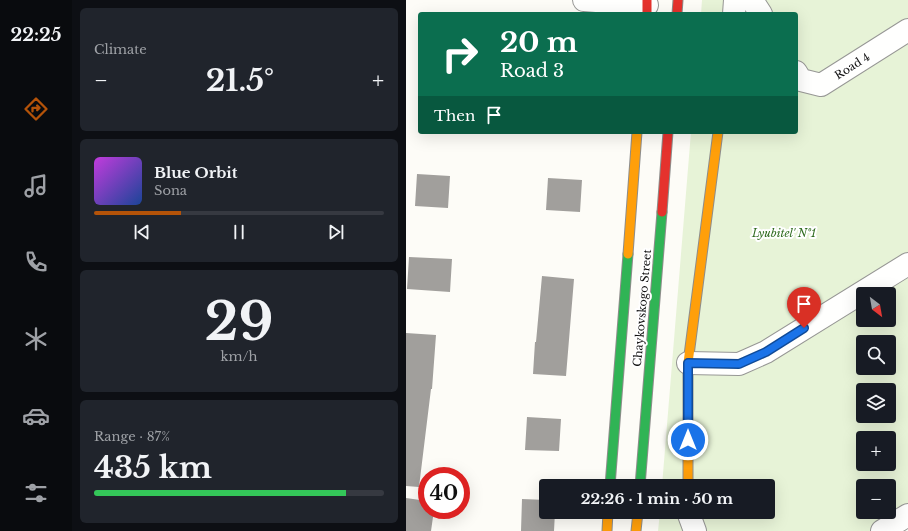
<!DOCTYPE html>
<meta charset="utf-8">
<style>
body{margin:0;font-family:"Libre Baskerville",serif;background:#20242c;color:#f1f3f6;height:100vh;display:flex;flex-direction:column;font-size:15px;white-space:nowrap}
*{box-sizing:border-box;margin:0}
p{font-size:13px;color:#9ea1a6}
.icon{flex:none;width:22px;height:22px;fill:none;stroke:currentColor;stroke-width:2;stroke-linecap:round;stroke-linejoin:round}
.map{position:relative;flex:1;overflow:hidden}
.panel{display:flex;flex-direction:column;gap:8px;padding:8px;background:#0d0f14;width:334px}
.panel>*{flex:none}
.top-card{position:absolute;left:12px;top:12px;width:380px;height:122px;border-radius:4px;box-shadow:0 4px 16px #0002;background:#0b6e4f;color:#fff;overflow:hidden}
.needle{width:26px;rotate:149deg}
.tools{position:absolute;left:450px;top:287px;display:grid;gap:8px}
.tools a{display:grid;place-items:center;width:40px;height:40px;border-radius:4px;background:#171b24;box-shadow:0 4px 16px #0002;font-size:20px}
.speed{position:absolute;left:12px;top:467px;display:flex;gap:8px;font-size:20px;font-weight:700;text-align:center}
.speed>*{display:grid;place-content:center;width:52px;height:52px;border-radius:50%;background:#171b24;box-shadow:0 4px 16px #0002;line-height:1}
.speed .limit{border:6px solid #d22;background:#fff;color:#111}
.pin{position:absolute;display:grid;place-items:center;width:34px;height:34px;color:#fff;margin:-41px -17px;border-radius:50% 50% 50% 0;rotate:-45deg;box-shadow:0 0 4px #0007}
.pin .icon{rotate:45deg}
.me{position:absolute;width:44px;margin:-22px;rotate:0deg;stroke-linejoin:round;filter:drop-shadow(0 0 3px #0008)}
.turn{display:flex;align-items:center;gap:14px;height:84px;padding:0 16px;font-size:18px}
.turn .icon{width:52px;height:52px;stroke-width:2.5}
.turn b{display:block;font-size:28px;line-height:34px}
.then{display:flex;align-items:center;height:38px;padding:0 16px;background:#0003;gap:8px;font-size:15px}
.big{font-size:30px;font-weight:800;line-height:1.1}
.panel .tile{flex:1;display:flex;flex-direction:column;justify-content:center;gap:6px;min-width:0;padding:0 14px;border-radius:6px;background:#20242c}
.panel .dial{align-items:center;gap:0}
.dial b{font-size:52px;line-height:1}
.song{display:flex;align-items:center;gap:12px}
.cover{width:48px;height:48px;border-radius:6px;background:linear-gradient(135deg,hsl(290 70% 55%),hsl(220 70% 35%))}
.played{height:4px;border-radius:2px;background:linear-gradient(90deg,#b45309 30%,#363941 30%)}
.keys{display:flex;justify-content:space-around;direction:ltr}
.heat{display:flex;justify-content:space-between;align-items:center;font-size:22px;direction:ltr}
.charge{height:6px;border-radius:3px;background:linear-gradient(90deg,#34c759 87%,#363941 0)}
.trip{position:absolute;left:133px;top:479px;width:236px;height:40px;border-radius:4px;background:#171b24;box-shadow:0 4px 16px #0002;font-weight:800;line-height:40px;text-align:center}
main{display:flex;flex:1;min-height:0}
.tab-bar{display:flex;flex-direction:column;width:72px;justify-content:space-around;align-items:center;background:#090b0e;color:#9ea1a6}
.tab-bar .icon{width:28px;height:28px}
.tab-bar .current{color:#b45309}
.tab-bar b{font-size:18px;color:#f1f3f6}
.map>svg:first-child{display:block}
.green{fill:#e7f3d7;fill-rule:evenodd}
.building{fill:#a19f9c}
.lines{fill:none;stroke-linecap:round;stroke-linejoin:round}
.street-casing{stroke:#979795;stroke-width:24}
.fast-casing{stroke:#8e8d8b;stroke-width:11}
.slow-casing{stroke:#8e8d8b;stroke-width:11}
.jam-casing{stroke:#8e8d8b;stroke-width:11}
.street{stroke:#fffffe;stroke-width:22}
.fast{stroke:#30b455;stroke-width:9}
.slow{stroke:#ff9f0a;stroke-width:9}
.jam{stroke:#e5322d;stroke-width:9}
.route-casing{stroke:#114b97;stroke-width:10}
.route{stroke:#1a73e8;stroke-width:7}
.labels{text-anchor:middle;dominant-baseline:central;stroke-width:4;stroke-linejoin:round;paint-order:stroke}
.street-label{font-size:11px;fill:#111;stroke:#fff}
.park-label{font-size:11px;font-style:italic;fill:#2f6b1f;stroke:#fff}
</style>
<main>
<nav class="tab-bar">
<b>22:25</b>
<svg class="icon current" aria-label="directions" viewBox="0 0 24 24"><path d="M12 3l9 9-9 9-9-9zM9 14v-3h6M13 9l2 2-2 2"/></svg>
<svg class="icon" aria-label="music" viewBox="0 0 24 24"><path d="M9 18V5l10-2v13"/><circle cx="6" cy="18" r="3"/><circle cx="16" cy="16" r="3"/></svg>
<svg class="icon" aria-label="phone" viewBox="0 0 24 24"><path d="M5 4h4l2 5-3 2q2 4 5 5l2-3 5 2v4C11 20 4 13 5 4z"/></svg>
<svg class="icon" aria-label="climate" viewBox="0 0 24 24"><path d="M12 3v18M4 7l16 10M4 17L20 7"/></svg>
<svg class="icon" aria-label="car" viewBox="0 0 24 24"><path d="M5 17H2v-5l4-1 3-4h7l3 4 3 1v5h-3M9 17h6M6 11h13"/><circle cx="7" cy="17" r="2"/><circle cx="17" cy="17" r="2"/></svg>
<svg class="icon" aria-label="filters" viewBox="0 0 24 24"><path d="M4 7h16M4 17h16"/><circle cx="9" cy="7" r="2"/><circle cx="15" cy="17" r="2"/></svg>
</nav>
<section class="panel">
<div class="tile"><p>Climate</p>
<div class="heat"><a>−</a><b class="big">21.5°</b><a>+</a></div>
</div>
<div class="tile">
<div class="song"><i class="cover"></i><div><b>Blue Orbit</b><p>Sona</p></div></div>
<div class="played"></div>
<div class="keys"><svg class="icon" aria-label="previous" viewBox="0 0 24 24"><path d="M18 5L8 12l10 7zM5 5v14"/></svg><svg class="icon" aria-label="pause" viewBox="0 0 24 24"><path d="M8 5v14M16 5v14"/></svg><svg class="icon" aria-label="next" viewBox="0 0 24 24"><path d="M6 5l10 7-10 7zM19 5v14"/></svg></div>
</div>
<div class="tile dial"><b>29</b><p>km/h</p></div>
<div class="tile"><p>Range · 87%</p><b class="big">435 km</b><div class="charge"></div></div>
</section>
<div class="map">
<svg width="502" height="531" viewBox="0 0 502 531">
<rect width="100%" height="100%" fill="#fdfcf7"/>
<!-- green -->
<path class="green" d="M 296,0 L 502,0 L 502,521 L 488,531 L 252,531 L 254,512 L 362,512 L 362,486 L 256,486 L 285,132 L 390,132 L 390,14 L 295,14 ZM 457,294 L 483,294 L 483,320 L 457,320 ZM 457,342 L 483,342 L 483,368 L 457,368 ZM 457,390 L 483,390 L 483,416 L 457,416 ZM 457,438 L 483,438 L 483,464 L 457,464 ZM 457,486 L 483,486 L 483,512 L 457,512 Z"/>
<!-- building -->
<path class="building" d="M 11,174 L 44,176 L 42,208 L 9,206 Z
M 142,178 L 176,180 L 174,212 L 140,210 Z
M 3,257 L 46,259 L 44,292 L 1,289 Z
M 136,276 L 168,279 L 160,376 L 127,374 L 129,342 L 130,342 Z
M 0,333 L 30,335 L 26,389 L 25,389 L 13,487 L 0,486 Z
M 121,417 L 155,419 L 153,451 L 119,450 Z
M 0,498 L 21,501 L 21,510 L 28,510 L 25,531 L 0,531 Z
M 116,499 L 140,500 L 140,512 L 149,512 L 148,531 L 115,531 Z"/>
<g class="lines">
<!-- street casing -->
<g class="street-casing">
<path id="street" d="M 178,0 L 241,5
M 346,0 L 355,14
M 328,14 L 329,0
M 390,72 L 395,80 L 415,85 L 502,30
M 282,363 L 333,364 L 360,352 L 502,264
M 282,512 L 289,531
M 476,531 L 502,515"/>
</g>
<!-- fast casing -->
<g class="fast-casing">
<path id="fast" d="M 204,486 L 222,254
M 234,486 L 256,212"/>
</g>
<!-- slow casing -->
<g class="slow-casing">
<path id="slow" d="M 222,254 L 231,132
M 282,486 L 282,363 L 312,132
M 201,531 L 202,512
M 230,531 L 232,512"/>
</g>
<!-- jam casing -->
<g class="jam-casing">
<path id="jam" d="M 241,0 L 241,14
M 271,14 L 272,0
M 256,212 L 262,132"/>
</g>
<!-- street -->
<use href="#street" class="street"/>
<!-- fast -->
<use href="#fast" class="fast"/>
<!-- slow -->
<use href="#slow" class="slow"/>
<!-- jam -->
<use href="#jam" class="jam"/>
</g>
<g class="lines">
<!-- route casing -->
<g class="route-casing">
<path id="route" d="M 282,440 L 282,363 L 333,364 L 360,352 L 398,328"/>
</g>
<!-- route -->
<use href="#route" class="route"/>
</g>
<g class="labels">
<!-- street labels -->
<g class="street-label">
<text transform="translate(446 66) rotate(-32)">Road 4</text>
<text transform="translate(236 308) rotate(-85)">Chaykovskogo Street</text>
</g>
<!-- park labels -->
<g class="park-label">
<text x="378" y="233">Lyubitel' №1</text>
</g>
</g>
</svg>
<div class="tools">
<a><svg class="needle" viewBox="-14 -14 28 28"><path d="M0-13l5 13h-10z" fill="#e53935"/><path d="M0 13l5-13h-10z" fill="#9ea1a6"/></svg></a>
<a><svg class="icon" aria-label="search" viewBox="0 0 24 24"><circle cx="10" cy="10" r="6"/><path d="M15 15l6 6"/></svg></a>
<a><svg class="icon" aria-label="layers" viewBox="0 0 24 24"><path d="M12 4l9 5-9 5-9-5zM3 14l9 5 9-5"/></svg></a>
<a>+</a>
<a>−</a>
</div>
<div class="speed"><div class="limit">40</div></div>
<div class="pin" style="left:398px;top:328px;background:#d93025"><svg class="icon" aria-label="arrive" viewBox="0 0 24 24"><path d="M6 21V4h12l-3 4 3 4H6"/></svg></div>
<svg class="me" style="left:282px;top:440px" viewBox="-20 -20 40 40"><circle r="17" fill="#1a73e8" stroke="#fff" stroke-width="3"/><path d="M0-11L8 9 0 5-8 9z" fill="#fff"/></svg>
<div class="trip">22:26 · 1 min · 50 m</div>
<div class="top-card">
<div class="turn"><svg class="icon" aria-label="right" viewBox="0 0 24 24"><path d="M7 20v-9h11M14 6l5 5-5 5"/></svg><div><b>20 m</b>Road 3</div></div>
<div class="then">Then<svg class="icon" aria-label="arrive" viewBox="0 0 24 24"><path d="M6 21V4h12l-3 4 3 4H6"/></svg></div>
</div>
</div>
</main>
